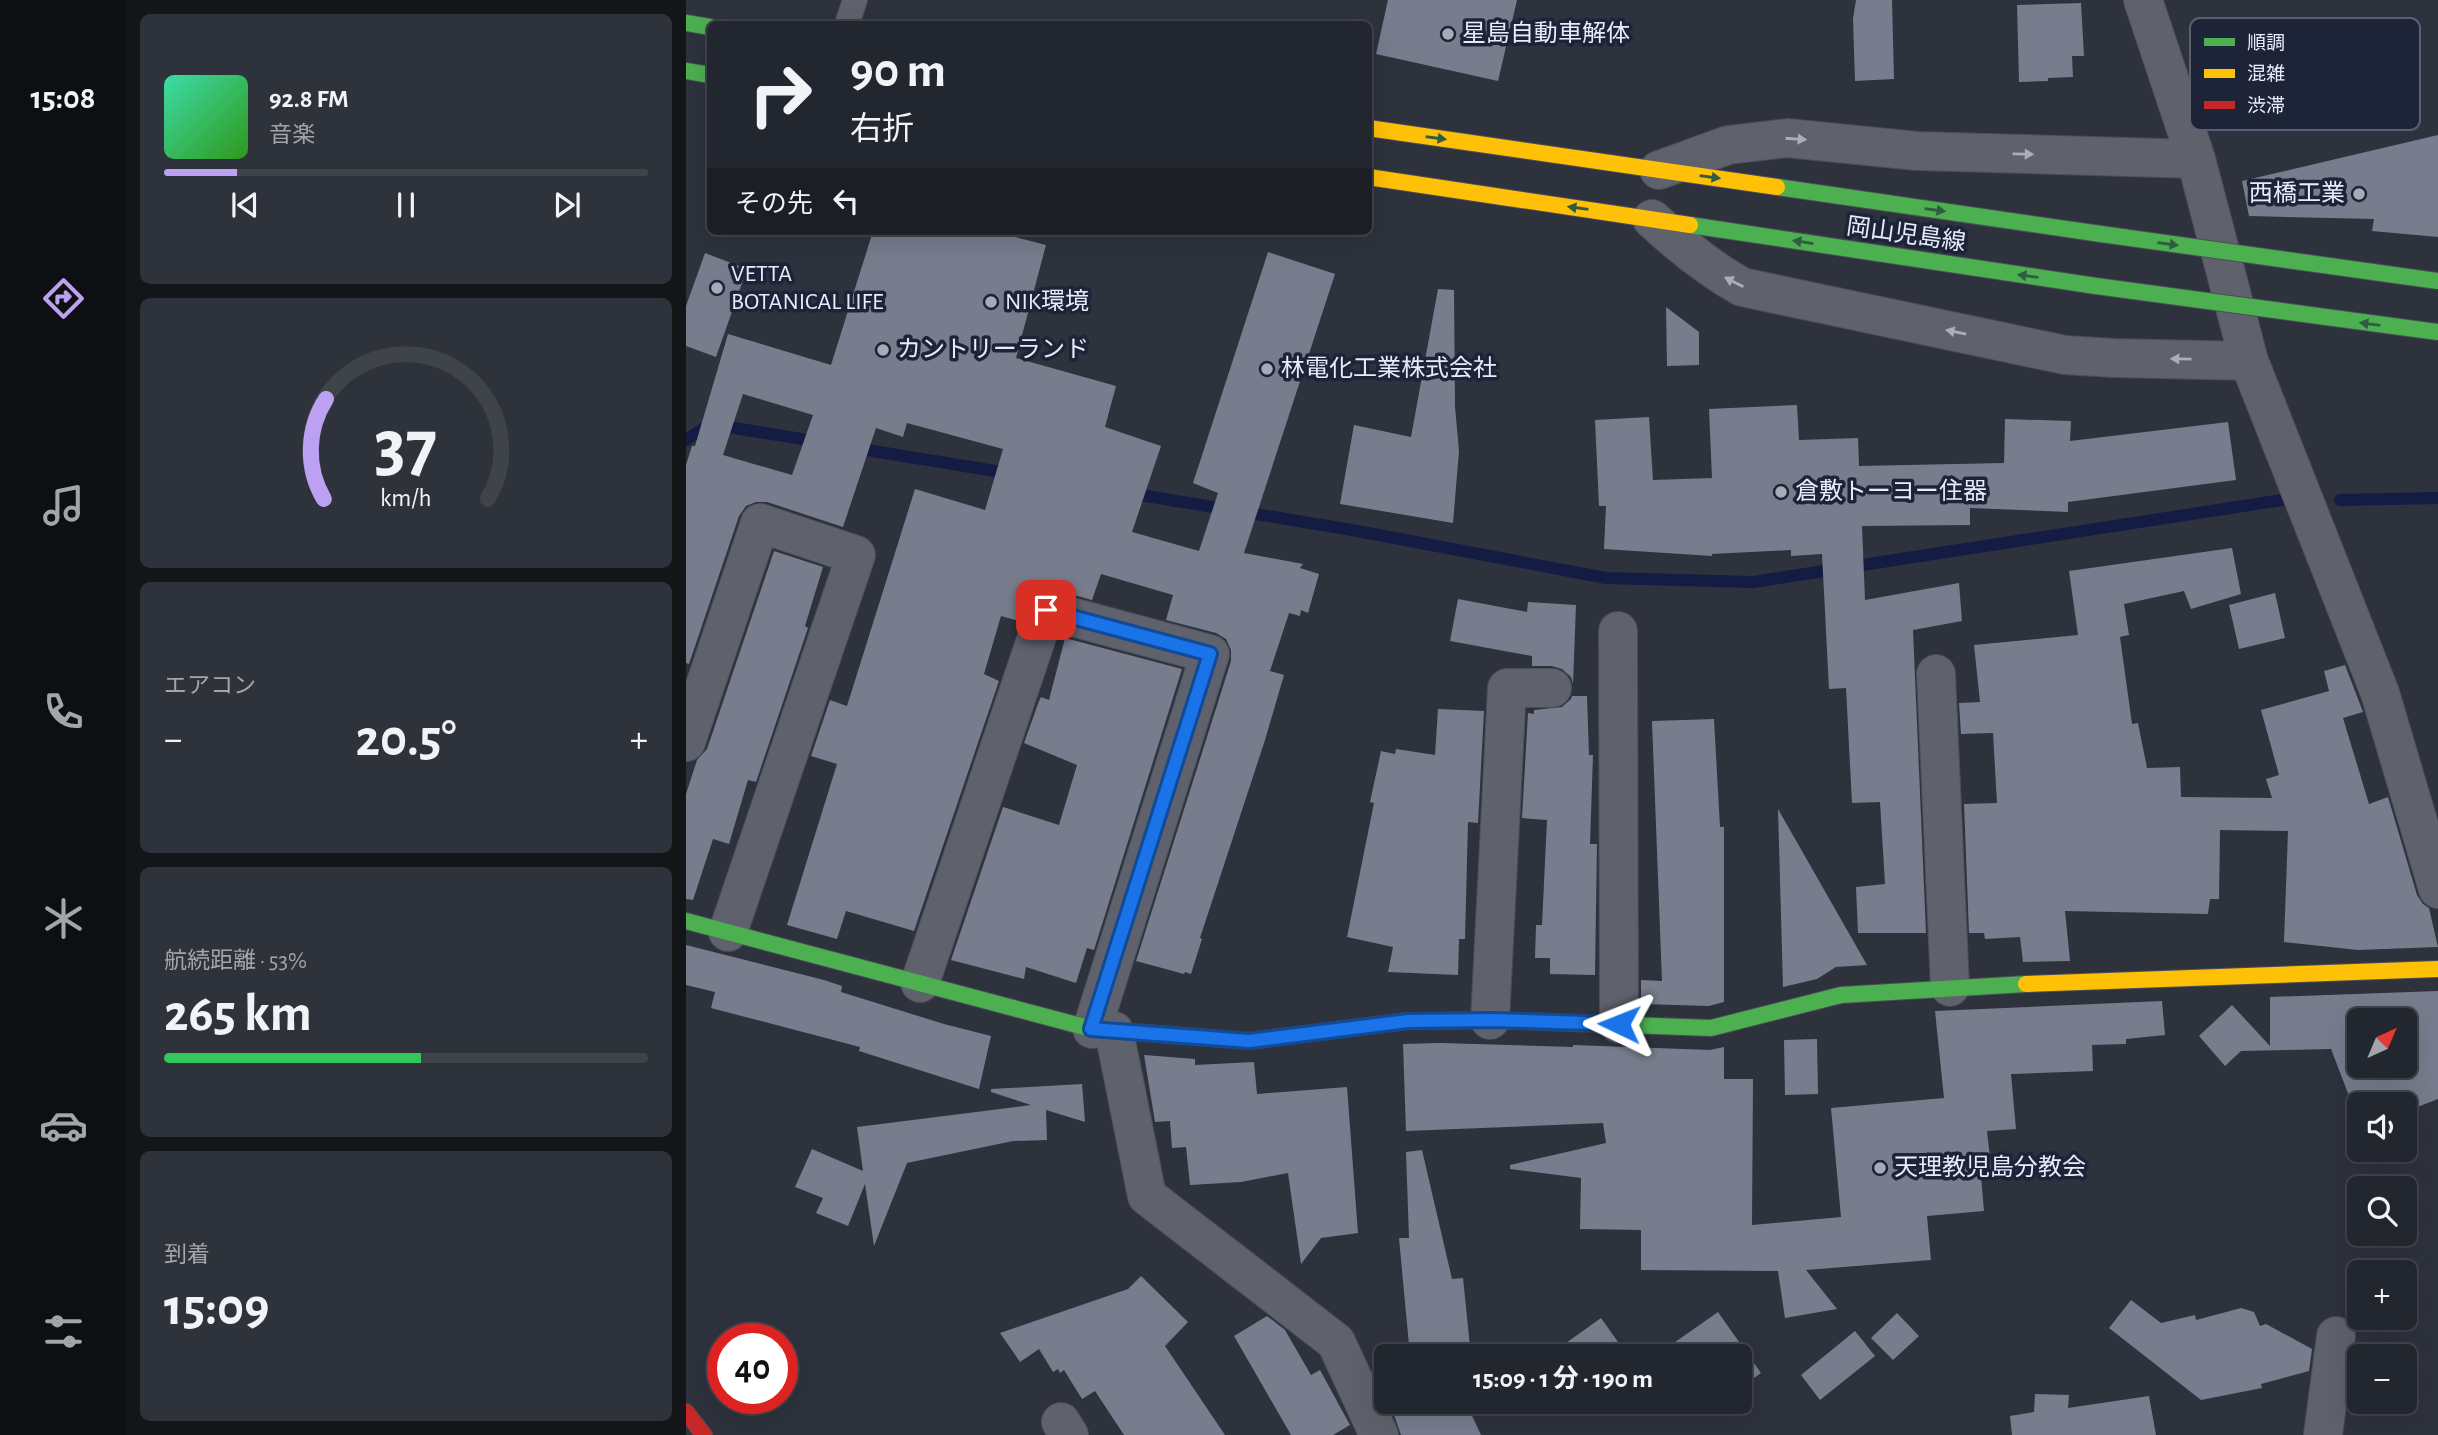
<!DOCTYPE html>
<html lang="ja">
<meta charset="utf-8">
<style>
body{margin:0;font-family:"Alegreya Sans","Noto Sans JP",sans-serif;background:#2e323a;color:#f1f3f6;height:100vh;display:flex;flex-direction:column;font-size:26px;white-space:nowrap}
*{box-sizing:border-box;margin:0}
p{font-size:23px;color:#a2a5aa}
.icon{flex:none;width:38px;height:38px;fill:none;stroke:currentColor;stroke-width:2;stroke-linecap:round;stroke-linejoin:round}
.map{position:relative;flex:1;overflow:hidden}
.sheet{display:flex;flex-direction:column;gap:14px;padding:14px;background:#131519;width:560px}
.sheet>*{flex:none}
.hud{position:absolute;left:21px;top:21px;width:665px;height:214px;border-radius:10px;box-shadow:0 7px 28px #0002,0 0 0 2px #3f434a;background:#22262e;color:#f1f3f6;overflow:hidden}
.needle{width:46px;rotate:44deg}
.tools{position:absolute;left:1661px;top:1008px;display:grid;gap:14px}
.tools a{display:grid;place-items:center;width:70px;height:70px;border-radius:10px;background:#22262e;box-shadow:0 7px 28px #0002,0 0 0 2px #3f434a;font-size:35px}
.speed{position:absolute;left:21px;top:1323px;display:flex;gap:14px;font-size:35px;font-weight:700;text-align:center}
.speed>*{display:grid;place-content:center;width:91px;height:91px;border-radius:50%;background:#22262e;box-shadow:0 7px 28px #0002,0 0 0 2px #3f434a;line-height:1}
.speed .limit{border:10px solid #d22;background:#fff;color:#111}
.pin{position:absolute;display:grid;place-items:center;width:60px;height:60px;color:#fff;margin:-30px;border-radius:14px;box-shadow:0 4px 10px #0006}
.me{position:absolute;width:77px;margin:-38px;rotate:272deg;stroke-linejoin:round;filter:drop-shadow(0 0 5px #0008)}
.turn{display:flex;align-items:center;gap:24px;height:147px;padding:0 28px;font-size:32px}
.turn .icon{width:91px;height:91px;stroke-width:2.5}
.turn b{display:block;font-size:49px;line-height:60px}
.then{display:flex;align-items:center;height:66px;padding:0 28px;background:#0003;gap:14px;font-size:26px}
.big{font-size:52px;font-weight:700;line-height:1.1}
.sheet .card{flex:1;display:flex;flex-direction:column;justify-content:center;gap:10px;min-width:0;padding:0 24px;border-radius:10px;background:#2e323a}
.sheet .dial{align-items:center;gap:0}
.dial svg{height:182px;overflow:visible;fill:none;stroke:#3f434a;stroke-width:7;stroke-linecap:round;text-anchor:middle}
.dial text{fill:#f1f3f6;stroke:none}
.song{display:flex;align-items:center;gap:21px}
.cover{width:84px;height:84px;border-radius:10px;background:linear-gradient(135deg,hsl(160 70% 55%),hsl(110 70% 35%))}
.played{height:7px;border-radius:4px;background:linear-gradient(90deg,#bca0f2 15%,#3f434a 15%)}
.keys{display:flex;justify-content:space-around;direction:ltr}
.heat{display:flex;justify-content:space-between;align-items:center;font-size:38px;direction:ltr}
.charge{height:10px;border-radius:5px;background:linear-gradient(90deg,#34c759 53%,#3f434a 0)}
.trip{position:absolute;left:688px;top:1344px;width:378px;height:70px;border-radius:10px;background:#22262e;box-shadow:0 7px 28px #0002,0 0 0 2px #3f434a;font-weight:700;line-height:70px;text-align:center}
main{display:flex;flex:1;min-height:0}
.menu{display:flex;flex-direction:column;width:126px;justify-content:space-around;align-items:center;background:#0e0f12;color:#a2a5aa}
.menu .icon{width:49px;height:49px}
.menu .selected{color:#bca0f2}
.menu b{font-size:32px;color:#f1f3f6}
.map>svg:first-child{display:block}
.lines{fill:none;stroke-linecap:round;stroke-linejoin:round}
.stream{stroke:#141c44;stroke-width:12}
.building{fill:#777d8d;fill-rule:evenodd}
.lane-casing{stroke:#494d57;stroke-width:26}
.street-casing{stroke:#494d57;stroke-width:40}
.fast-casing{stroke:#494d57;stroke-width:18}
.slow-casing{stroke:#494d57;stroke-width:18}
.jam-casing{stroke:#494d57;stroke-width:18}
.lane{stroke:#5f626c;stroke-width:24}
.street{stroke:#5f626c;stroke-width:38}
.fast{stroke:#4caf50;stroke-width:16}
.slow{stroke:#ffc107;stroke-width:16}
.jam{stroke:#c62828;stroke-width:16}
.fast-bridge-casing{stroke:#494d57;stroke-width:18;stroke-linecap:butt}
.fast-bridge{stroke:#4caf50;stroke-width:16}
.oneway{fill:#305c42}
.oneway2{fill:#aaaeba}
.route-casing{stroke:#114b97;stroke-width:18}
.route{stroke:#1a73e8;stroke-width:12}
.poi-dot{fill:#a6abb8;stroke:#1d2438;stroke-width:2.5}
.labels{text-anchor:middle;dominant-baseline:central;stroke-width:7;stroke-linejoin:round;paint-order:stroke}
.poi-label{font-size:24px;fill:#e7ecfa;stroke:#1d2438;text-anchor:start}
.street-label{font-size:24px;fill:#e7ecfa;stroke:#1d2438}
.key{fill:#1d2438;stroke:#5a6072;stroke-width:2}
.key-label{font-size:19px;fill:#e7ecfa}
</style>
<main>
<nav class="menu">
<b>15:08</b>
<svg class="icon selected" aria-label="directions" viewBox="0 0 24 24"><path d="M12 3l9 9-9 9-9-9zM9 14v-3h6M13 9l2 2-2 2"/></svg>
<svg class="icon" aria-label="music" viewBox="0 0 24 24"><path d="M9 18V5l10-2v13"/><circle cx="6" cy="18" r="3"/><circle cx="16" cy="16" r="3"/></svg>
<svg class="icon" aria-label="phone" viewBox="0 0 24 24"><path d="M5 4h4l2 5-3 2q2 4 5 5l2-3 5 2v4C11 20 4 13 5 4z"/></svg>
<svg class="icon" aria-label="climate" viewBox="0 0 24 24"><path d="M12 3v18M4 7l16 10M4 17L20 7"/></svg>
<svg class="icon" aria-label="car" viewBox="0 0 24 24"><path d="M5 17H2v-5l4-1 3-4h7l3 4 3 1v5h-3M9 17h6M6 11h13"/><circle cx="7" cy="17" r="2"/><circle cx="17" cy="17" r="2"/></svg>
<svg class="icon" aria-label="filters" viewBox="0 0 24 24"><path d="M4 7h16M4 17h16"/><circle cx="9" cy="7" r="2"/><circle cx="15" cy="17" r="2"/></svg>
</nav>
<section class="sheet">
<div class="card">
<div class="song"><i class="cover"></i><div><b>92.8 FM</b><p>音楽</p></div></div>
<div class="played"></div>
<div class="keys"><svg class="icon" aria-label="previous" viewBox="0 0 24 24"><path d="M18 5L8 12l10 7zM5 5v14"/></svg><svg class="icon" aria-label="pause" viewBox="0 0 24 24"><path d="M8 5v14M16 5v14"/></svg><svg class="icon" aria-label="next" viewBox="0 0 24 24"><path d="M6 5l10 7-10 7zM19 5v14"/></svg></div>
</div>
<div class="card dial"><svg viewBox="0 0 100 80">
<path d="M14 69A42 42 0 1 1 86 69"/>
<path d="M14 69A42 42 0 0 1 15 25" stroke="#bca0f2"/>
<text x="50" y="56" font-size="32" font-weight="700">37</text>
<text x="50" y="72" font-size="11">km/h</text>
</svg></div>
<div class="card"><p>エアコン</p>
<div class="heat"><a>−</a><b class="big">20.5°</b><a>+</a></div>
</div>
<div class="card"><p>航続距離 · 53%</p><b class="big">265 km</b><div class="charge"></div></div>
<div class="card"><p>到着</p><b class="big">15:09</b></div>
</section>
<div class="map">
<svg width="1752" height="1435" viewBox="0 0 1752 1435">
<rect width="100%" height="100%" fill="#2d323d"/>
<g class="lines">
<!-- stream -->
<path class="stream" d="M 0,440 L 24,424 L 134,442
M 169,448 L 327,474
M 442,493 L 666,530 L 920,578 L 1067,582 L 1596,500
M 1654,500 L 1752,498"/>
</g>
<!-- building -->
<path class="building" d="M 702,0 L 831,0 L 812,81 L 690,54 Z
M 1170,0 L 1206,0 L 1208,79 L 1169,81 L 1167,19 Z
M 1395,3 L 1398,56 L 1386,56 L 1387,77 L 1362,78 L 1362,81 L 1333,82 L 1331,5 Z
M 1752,135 L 1752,237 L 1686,231 L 1688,219 L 1563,216 L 1556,181 Z
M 187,231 L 306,231 L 360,245 L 330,358 L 430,386 L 419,427 L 475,446 L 446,532 L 513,551 L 532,493 L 507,483 L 582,252 L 649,274 L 558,553 L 617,564 L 614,568 L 633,574 L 622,613 L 615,610 L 614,616 L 603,613 L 584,671 L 598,675 L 579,740 L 514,938 L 516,939 L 505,974 L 499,972 L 498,974 L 450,961 L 545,661 L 545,650 L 540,639 L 530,633 L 480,620 L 487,595 L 415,574 L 406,600 L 366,589 L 355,589 L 345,594 L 333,621 L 315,616 L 298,674 L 313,681 L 228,931 L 160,911 L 151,939 L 101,925 L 151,764 L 125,756 L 144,700 L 161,706 L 229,489 L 299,510 L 317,449 L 221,423 L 217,437 L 190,428 L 157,527 L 81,502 L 70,502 L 60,506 L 53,516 L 3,664 L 0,663 L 0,465 L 6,446 L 9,446 L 42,334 L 145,365 ZM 57,394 L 127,415 L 106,475 L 37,455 Z
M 19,253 L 61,269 L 30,357 L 0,346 L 0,306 Z
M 752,289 L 768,290 L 769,407 L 773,451 L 767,523 L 654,504 L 668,425 L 725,437 Z
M 980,307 L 1013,332 L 1013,365 L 981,366 Z
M 1111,405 L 1113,440 L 1172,438 L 1173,466 L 1318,463 L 1319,419 L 1385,421 L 1384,441 L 1542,422 L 1550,480 L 1382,502 L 1382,512 L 1284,508 L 1284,525 L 1176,526 L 1179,600 L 1273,583 L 1276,621 L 1227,630 L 1240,933 L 1172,933 L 1170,887 L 1199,884 L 1194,802 L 1166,803 L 1160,688 L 1143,689 L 1136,554 L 1105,556 L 1105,550 L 1026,554 L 1026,556 L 918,549 L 920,506 L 913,506 L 909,420 L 963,417 L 967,480 L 1026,478 L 1023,409 Z
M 1546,548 L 1555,594 L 1505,609 L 1498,591 L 1438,604 L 1443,635 L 1434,637 L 1446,724 L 1452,723 L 1461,768 L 1494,767 L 1495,797 L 1586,798 L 1580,779 L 1593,775 L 1575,710 L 1643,691 L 1638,671 L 1659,665 L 1677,712 L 1657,718 L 1683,804 L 1702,797 L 1731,895 L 1737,904 L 1743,908 L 1752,947 L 1672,950 L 1598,942 L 1602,831 L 1534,830 L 1533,899 L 1524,899 L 1522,914 L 1379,911 L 1384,961 L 1337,962 L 1334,937 L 1299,939 L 1298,933 L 1283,933 L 1278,804 L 1311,803 L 1307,733 L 1275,734 L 1273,703 L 1294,702 L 1288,645 L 1392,635 L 1383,571 Z
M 88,551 L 137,567 L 119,626 L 122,628 L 70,782 L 62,780 L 43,844 L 27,839 L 7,900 L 0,899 L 0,794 L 11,760 L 21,749 Z
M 1589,593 L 1599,638 L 1553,649 L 1543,605 Z
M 772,599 L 841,612 L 842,602 L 890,605 L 887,684 L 885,677 L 876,669 L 866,666 L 846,666 L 846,656 L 764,641 Z
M 379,638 L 496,669 L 408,950 L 401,948 L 390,983 L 340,967 L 338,979 L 265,960 L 317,807 L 373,825 L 391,765 L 338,743 L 353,701 L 355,697 L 363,700 Z
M 887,693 L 886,696 L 901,696 L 903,755 L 907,755 L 904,844 L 911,844 L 909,975 L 864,974 L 864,958 L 849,958 L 850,925 L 856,925 L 861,820 L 836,818 L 842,713 L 848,714 L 848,710 L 876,707 L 885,699 Z
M 752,709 L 798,711 L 792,823 L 782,822 L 779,939 L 773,939 L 772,975 L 702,972 L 707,947 L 661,937 L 688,803 L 684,802 L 695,751 L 709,754 L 710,749 L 749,755 Z
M 1028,719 L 1034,827 L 1038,827 L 1038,1002 L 1023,1006 L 955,1004 L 955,980 L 976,981 L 966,721 Z
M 1092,809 L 1181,965 L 1150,967 L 1131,979 L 1097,987 Z
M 0,945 L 138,980 L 156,986 L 155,992 L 258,1024 L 305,1036 L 293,1089 L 173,1051 L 174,1047 L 25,1008 L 29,992 L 0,985 Z
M 1752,991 L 1752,1099 L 1718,1112 L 1718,1094 L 1693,1104 L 1673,1104 L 1673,1112 L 1670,1114 L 1645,1049 L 1555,1051 L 1539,1066 L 1513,1036 L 1546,1005 L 1584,1046 L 1584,997 ZM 1673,1020 L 1718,1020 L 1718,1066 L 1673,1066 Z
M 1476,1001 L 1479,1035 L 1440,1039 L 1440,1044 L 1406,1045 L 1407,1071 L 1325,1074 L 1330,1129 L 1301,1131 L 1306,1175 L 1295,1176 L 1298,1211 L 1241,1216 L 1245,1260 L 1120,1270 L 1151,1309 L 1099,1318 L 1092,1271 L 955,1270 L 955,1230 L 894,1229 L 895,1178 L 824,1169 L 824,1165 L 920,1143 L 917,1123 L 720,1131 L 717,1044 L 754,1043 L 887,1047 L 887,1045 L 1024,1050 L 1038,1047 L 1038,1079 L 1067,1079 L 1066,1225 L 1155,1217 L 1145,1108 L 1258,1098 L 1249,1011 Z
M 1131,1039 L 1132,1094 L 1099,1095 L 1098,1040 Z
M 458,1055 L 509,1059 L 509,1065 L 568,1062 L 571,1094 L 661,1087 L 672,1233 L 635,1238 L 615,1264 L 602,1173 L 555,1182 L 504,1185 L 500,1147 L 486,1148 L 484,1121 L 469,1122 Z
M 396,1084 L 399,1122 L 360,1110 L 361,1140 L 327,1141 L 221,1163 L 188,1246 L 179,1184 L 162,1226 L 130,1213 L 137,1198 L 109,1187 L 126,1149 L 177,1171 L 171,1127 L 345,1105 L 305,1092 L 305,1089 Z
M 736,1150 L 766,1279 L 777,1278 L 785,1356 L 724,1356 L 713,1238 L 723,1238 L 720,1152 Z
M 455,1276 L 502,1322 L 479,1346 L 539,1435 L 438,1435 L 409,1391 L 396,1399 L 378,1370 L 374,1373 L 372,1369 L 367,1372 L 353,1349 L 334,1362 L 314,1333 L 442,1289 Z
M 1445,1300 L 1475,1323 L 1509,1315 L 1510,1320 L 1555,1308 L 1568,1312 L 1574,1326 L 1580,1324 L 1626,1349 L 1623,1371 L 1575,1384 L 1576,1388 L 1515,1400 L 1423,1328 Z
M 1032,1312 L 1075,1373 L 1054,1388 L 1054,1356 L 974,1356 L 972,1354 Z
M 1211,1313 L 1233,1336 L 1207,1360 L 1185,1338 Z
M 581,1316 L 599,1330 L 625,1375 L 634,1370 L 664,1425 L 647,1435 L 605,1435 L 548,1336 Z
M 915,1318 L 942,1356 L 879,1356 L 873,1348 Z
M 1169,1331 L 1189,1356 L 1134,1400 L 1115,1375 Z
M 1349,1394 L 1383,1395 L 1382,1408 L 1463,1396 L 1470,1435 L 1326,1435 L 1324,1416 L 1348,1412 Z
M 730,1402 L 791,1402 L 782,1407 L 795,1435 L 715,1435 L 707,1412 Z
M 1006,1402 L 1033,1402 L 1015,1415 Z"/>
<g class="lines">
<!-- lane casing -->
<g class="lane-casing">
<path id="lane" d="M 161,24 L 169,0"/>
</g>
<!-- street casing -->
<g class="street-casing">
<path id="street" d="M 1457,0 L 1510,159 L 1563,361 L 1694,693 L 1752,889
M 973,170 L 1042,145 L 1101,138 L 1231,151 L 1510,159
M 966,219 C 995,246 1022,268 1056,287 L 1379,355 L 1428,358 L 1563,361
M 932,631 L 933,1024
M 1250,674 L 1264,987
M 0,742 L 74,523 L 170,555 L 42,932
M 234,983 L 360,610 L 524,654 L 406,1029
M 804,1020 L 821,688 L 866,688
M 428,1031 L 461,1196 L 650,1342 L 693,1435
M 375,1422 L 383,1435
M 1637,1435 L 1650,1336"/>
</g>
<!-- fast casing -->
<g class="fast-casing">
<path id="fast" d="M 0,23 L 24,27
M 0,71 L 24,75
M 1091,187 L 1415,234
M 1004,225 L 1410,286
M 0,921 L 406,1029 L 434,1031
M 753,1021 L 804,1020 L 1025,1028 L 1155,995 L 1340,984"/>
</g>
<!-- slow casing -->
<g class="slow-casing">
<path id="slow" d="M 682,128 L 1091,187
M 682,177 L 1004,225
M 1340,984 L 1752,969
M 434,1031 L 563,1041 L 721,1021 L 753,1021"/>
</g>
<!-- jam casing -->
<g class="jam-casing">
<path id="jam" d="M 0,1412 L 18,1435"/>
</g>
<!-- lane -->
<use href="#lane" class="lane"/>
<!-- street -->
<use href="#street" class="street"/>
<!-- fast -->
<use href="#fast" class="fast"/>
<!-- slow -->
<use href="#slow" class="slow"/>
<!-- jam -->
<use href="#jam" class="jam"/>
<!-- fast-bridge casing -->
<g class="fast-bridge-casing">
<path id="fast-bridge" d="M 1415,234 L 1752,281
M 1410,286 L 1752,332"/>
</g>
<!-- fast-bridge -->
<use href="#fast-bridge" class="fast-bridge"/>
</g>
<!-- one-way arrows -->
<defs><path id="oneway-solid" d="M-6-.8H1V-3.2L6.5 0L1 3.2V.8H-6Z" transform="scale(1.75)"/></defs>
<g class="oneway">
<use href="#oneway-solid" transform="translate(750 138) rotate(8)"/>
<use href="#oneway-solid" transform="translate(1024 177) rotate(8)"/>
<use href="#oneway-solid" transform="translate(892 208) rotate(-172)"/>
<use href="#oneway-solid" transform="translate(1249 210) rotate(8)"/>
<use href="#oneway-solid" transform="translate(1117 242) rotate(-171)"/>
<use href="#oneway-solid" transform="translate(1482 244) rotate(8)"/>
<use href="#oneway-solid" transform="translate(1342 276) rotate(-172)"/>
<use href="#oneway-solid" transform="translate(1684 324) rotate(-173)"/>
</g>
<g class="oneway2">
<use href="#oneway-solid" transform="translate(1110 139) rotate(4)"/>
<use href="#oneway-solid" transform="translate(1337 154) rotate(1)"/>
<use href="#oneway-solid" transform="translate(1048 282) rotate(-153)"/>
<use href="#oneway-solid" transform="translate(1270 332) rotate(-168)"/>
<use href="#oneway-solid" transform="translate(1495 359) rotate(-179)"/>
</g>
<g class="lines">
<!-- route casing -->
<g class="route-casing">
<path id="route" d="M 360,610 L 524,654 L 405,1029 L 563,1041 L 722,1021 L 804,1020 L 933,1024"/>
</g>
<!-- route -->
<use href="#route" class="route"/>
</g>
<!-- markers -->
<g class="poi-dot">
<circle cx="762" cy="34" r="7"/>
<circle cx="1673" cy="194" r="7"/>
<circle cx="31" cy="288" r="7"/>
<circle cx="305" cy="302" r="7"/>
<circle cx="197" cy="350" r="7"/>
<circle cx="581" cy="369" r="7"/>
<circle cx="1095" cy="492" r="7"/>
<circle cx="1194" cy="1168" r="7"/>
</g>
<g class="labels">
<!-- poi labels -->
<g class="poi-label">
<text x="776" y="34">星島自動車解体</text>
<text x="1659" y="194" text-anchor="end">西橋工業</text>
<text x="45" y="274">VETTA<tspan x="45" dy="28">BOTANICAL LIFE</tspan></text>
<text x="319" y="302">NIK環境</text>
<text x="211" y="350">カントリーランド</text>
<text x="595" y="369">林電化工業株式会社</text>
<text x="1109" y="492">倉敷トーヨー住器</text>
<text x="1208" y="1168">天理教児島分教会</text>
</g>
<!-- street labels -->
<g class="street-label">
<text transform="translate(1220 235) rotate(8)">岡山児島線</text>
</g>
</g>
<!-- legend -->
<rect x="1504" y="18" width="230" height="112" rx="10" class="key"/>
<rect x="1518" y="38" width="31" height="8" fill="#4caf50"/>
<rect x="1518" y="69" width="31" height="9" fill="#ffc107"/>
<rect x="1518" y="101" width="31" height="8" fill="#c62828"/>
<g class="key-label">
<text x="1561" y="49">順調</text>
<text x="1561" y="80">混雑</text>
<text x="1561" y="112">渋滞</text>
</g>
</svg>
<div class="tools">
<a><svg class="needle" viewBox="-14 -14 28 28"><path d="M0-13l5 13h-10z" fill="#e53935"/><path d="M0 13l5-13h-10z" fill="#a2a5aa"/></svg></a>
<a><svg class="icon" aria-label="sound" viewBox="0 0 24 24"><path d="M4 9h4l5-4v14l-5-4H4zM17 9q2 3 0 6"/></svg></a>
<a><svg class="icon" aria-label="search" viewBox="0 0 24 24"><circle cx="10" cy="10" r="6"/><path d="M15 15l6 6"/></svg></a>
<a>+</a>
<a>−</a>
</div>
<div class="speed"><div class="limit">40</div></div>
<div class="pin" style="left:360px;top:610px;background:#d93025"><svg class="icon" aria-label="arrive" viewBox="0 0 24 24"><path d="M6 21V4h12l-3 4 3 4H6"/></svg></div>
<svg class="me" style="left:933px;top:1024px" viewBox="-20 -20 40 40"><path d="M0-17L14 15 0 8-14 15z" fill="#1a73e8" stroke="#fff" stroke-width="4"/></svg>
<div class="trip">15:09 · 1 分 · 190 m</div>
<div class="hud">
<div class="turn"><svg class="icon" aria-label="right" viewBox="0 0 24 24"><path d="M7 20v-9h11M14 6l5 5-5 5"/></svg><div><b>90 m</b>右折</div></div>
<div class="then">その先<svg class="icon" aria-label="left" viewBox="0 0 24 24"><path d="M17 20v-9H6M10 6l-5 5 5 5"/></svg></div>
</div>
</div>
</main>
